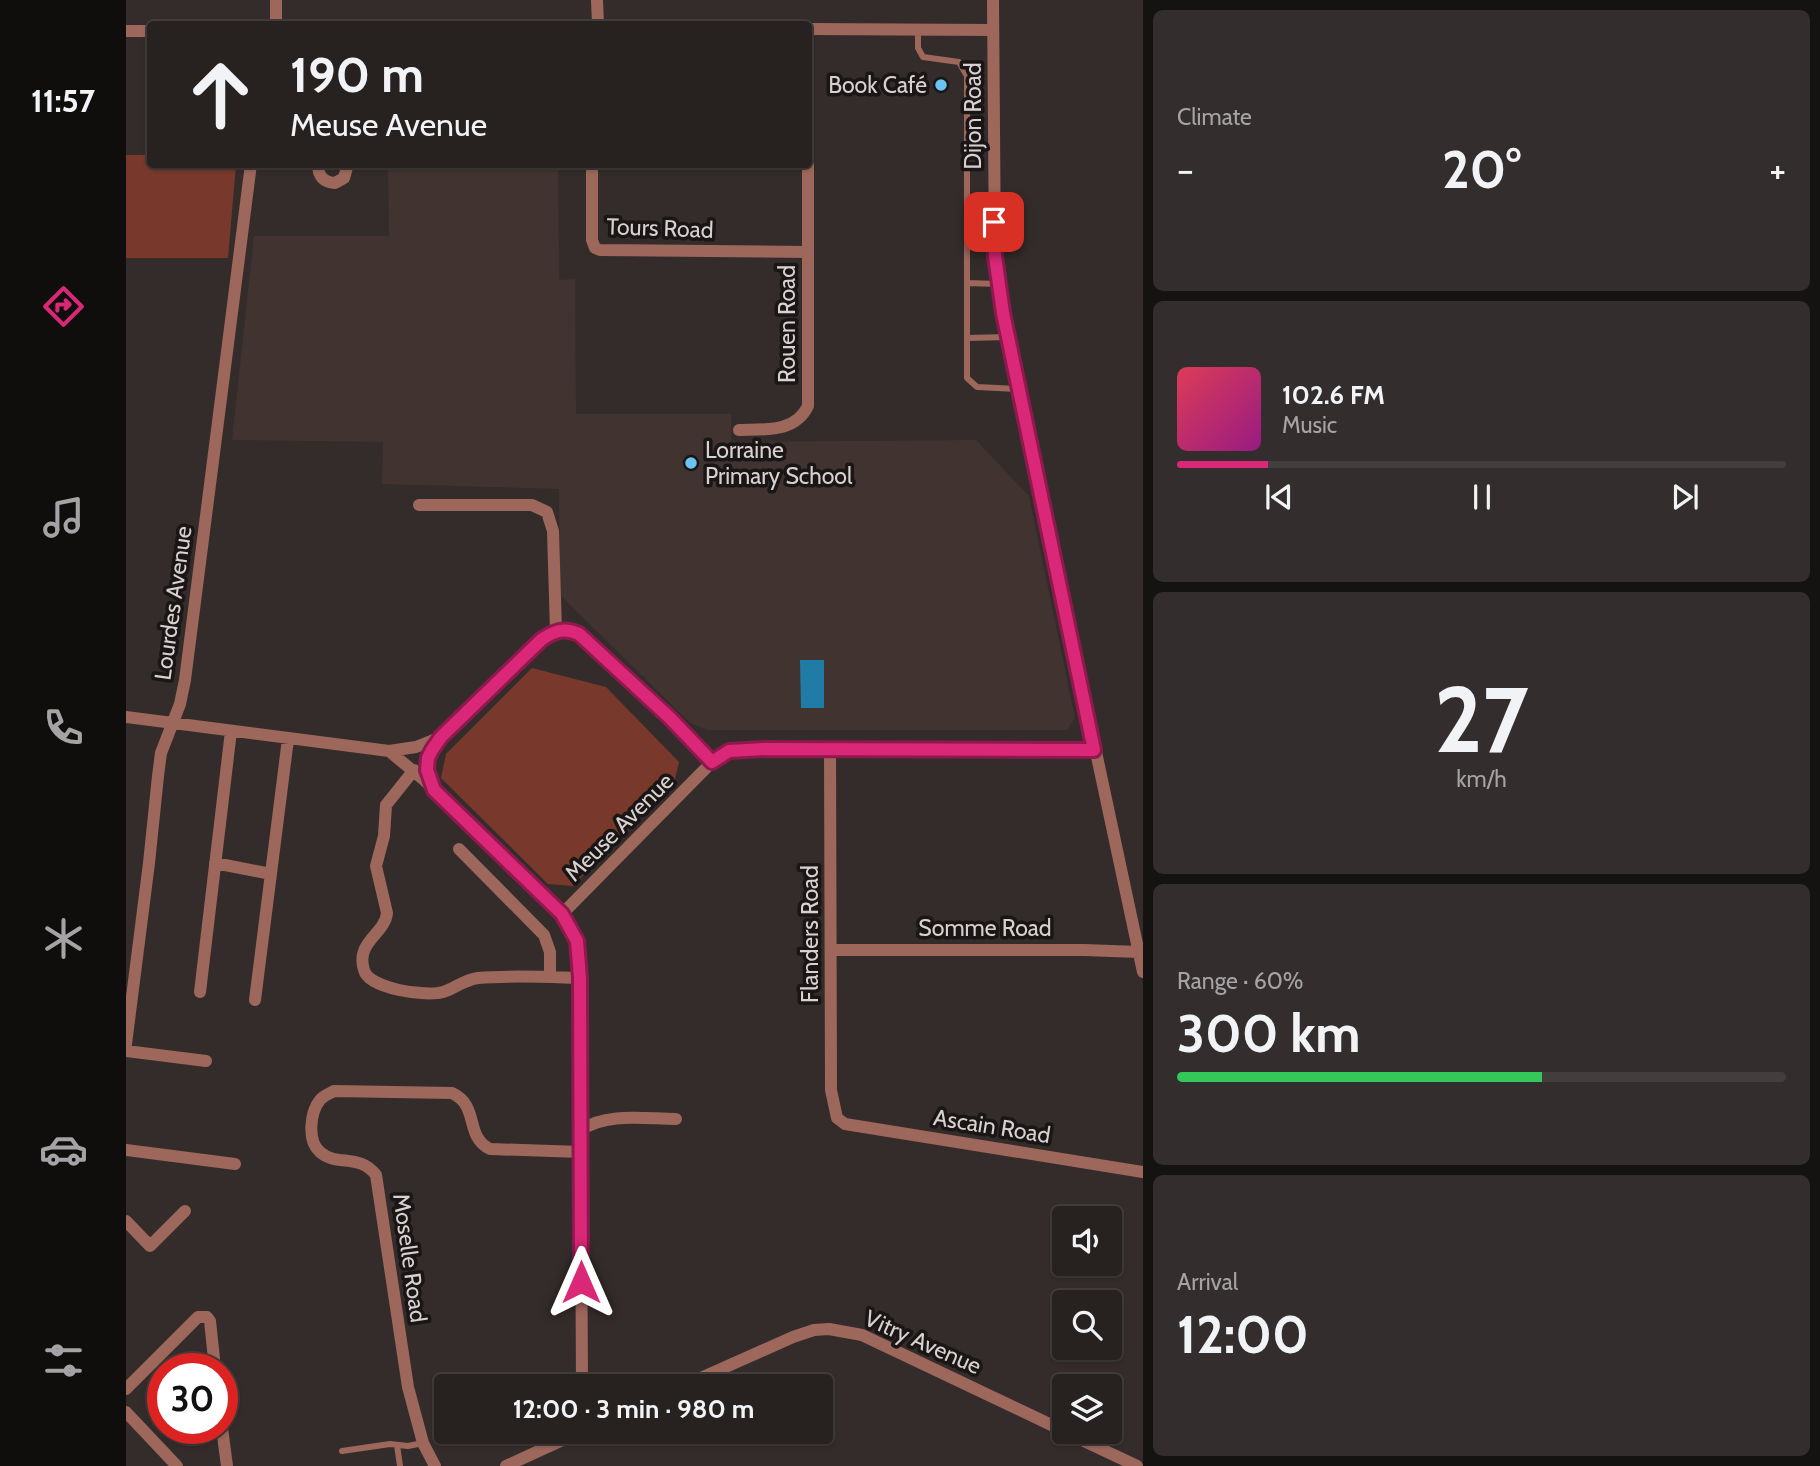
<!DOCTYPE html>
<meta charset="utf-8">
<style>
body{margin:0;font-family:Cabin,sans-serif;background:#332e2d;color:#f1f3f6;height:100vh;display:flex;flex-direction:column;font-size:26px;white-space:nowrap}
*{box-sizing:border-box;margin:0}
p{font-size:23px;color:#a4a3a5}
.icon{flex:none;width:38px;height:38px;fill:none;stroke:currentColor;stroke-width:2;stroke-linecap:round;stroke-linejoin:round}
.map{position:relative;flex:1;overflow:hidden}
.drawer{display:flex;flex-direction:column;gap:10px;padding:10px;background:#151212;width:677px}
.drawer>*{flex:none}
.banner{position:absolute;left:21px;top:21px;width:665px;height:147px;border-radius:7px;box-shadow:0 2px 5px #0004,0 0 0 2px #433e3e;background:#272120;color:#f1f3f6;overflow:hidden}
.controls{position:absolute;left:926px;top:1206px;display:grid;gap:14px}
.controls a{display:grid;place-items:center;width:70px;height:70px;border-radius:7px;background:#272120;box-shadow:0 2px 5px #0004,0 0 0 2px #433e3e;font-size:35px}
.speed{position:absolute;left:21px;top:1353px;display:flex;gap:14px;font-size:35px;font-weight:700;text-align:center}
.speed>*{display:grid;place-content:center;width:91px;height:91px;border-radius:50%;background:#272120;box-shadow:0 2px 5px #0004,0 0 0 2px #433e3e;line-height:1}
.speed .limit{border:10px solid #d22;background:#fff;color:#111}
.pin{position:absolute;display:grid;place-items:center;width:60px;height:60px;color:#fff;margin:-30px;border-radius:14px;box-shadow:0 4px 10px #0006}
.me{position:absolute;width:77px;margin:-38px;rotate:0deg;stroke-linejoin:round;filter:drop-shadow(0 0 5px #0008)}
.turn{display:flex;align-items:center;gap:24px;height:147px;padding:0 28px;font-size:32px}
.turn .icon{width:91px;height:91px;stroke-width:2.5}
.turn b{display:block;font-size:49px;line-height:60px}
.big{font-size:52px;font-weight:700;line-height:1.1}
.drawer .widget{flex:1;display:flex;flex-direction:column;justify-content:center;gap:10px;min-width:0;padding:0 24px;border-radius:10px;background:#332e2d}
.drawer .dial{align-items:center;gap:0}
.dial b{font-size:91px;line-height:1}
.song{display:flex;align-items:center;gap:21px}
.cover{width:84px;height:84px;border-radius:10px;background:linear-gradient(135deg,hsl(350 70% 55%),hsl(310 70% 35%))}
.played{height:7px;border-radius:4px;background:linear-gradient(90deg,#db2777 15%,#433e3e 15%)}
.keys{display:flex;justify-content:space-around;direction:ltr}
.heat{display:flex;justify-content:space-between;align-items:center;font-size:38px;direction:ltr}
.charge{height:10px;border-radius:5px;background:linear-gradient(90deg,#34c759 60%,#433e3e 0)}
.trip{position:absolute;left:308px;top:1374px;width:399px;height:70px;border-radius:7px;background:#272120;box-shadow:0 2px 5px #0004,0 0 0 2px #433e3e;font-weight:700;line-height:70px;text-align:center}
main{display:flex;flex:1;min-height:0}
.menu{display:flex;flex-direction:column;width:126px;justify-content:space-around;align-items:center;background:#100d0d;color:#a4a3a5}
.menu .icon{width:49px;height:49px}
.menu .current{color:#db2777}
.menu b{font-size:32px;color:#f1f3f6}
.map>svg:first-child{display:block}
.built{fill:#413330}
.green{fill:#78392c}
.water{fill:#207ca7}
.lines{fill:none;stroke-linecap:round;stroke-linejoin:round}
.lane{stroke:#9e675b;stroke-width:6}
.street{stroke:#9e675b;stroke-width:12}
.route-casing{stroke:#8e194d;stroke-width:18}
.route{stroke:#db2777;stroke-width:12}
.poi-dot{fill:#6bc3f2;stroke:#191615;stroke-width:2.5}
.labels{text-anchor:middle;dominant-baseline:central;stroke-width:7;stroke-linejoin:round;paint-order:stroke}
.poi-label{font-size:23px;fill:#d7d2d1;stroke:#191615;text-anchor:end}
.street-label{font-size:23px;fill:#d7d2d1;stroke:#191615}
</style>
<main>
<nav class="menu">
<b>11:57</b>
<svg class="icon current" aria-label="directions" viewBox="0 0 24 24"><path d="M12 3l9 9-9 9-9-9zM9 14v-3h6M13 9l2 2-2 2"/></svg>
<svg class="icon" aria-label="music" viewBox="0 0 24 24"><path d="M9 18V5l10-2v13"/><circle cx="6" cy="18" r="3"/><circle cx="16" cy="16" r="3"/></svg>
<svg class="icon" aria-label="phone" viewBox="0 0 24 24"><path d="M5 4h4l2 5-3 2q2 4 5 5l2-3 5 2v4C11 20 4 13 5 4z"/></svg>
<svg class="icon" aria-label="climate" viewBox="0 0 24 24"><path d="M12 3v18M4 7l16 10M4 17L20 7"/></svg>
<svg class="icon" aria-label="car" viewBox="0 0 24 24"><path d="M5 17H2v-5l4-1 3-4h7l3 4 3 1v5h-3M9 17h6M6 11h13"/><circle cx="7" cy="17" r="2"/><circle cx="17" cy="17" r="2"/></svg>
<svg class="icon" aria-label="filters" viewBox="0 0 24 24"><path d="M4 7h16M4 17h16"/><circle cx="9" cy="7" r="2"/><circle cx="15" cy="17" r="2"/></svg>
</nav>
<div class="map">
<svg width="1017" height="1466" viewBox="0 0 1017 1466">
<rect width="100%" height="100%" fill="#342c2b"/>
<!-- built -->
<path class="built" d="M 262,165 L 432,165 L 433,280 L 449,279 L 450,414 L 605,414 L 605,442 L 850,440 L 903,496 L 949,718 L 941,730 L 582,730 L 564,723 L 434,595 L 433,489 L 256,484 L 257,442 L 106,440 L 128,236 L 263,236 Z"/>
<!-- green -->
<path class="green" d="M 0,155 L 24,155 L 24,164 L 110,165 L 102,258 L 0,258 Z
M 406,668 L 480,687 L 553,762 L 548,783 L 447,886 L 422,884 L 315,778 L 320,754 Z"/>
<!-- water -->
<path class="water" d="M 674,660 L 698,660 L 698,708 L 675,708 Z"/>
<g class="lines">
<!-- lane -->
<path class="lane" d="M 792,30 L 792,48 L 797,57 L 833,62 L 841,76 L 841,378 L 851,387 L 891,389
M 841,212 L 868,213
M 841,246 L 869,246
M 841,283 L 872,284
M 841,338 L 882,337
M 271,1445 L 274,1466
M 216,1451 L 264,1444 L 282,1446 L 297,1443"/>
<!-- street -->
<path class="street" d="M 150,0 L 150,24
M 471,0 L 472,24
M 867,0 L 869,256 L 885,354 L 1017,972
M 682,29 L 867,30
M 0,31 L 24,31
M 192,164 C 192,176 197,182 209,183 L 218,178 L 222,164
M 466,164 L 466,240 L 469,248 L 474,250 L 682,252
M 613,430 C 639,429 669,433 682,406 L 682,164
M 293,505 L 406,505 L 421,512 L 427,531 L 430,631
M 0,717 L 263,751 L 290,747 L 315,737 L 415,640 C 428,631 438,627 453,633 L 544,718 L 586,762
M 704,750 L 705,1090 L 711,1118 L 719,1124 L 1017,1172
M 263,751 L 298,780 L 436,914 L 451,941 L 454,978 L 456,1386
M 288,770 L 260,805 L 258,836 L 250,866 L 261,913 C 259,934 229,942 238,970 C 243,989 300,997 317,992 C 329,988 338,980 352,978 C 385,975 421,977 454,978
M 307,786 C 299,767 302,755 314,739
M 333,849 L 418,935 L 424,952 L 424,977
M 89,863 L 145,874
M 436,914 L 586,762 L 603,751 L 639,749 L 968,750
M 706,950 L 958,950 L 1013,952
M 74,992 L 105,731
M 129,1000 L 162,739
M 0,1044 L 23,863 L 32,776 L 35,753 L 54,704 L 59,680 L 125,164
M 0,1051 L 80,1061
M 455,1130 C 481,1112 520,1119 550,1119
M 0,1150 L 109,1164
M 0,1221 L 24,1246 L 59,1211
M 557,1386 L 667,1337 L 688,1330 L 703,1329 L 736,1335 L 938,1431
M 0,1389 L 72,1317 L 81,1317 L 84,1321 L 89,1368
M 0,1412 L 51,1466
M 96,1428 L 101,1466
M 939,1432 L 1011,1466
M 309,1466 L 297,1443 L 282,1387 L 250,1175 C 233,1153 211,1167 194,1152 C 181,1141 184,1112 194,1100 C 198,1095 203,1094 208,1091 L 326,1093 C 354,1106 338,1136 364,1149 L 455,1152
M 380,1466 L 454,1432"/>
</g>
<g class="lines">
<!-- route casing -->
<g class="route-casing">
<path id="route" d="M 455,1282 L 454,978 L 451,941 L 436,914 L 308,790 L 301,770 L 302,758 L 306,750 L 315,737 L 415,640 C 428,631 438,627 453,634 L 544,718 L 586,762 L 603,751 L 639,749 L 968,750 L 877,313 L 869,256 L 868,222"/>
</g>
<!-- route -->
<use href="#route" class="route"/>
</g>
<!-- markers -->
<g class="poi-dot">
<circle cx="815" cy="85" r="7"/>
<circle cx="565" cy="463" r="7"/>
</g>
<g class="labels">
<!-- poi labels -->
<g class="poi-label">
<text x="801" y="85">Book Café</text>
<text x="579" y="450" text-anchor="start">Lorraine<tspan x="579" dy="26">Primary School</tspan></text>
</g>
<!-- street labels -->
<g class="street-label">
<text transform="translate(847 116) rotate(-90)">Dijon Road</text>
<text transform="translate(534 228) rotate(2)">Tours Road</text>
<text transform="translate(661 324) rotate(-90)">Rouen Road</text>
<text transform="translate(47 603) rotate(-82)">Lourdes Avenue</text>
<text transform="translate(493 827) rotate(-45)">Meuse Avenue</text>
<text x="859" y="928">Somme Road</text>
<text transform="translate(684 934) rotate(-90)">Flanders Road</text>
<text transform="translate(866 1126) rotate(9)">Ascain Road</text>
<text transform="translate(284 1258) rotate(82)">Moselle Road</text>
<text transform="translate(797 1342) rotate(24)">Vitry Avenue</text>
</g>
</g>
</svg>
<div class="controls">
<a><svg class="icon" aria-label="sound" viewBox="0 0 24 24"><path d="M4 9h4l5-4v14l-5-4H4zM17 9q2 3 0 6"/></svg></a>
<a><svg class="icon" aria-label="search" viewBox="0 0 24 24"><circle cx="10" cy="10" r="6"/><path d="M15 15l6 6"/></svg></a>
<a><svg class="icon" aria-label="layers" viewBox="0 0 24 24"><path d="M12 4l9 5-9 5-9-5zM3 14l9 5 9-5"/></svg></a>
</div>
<div class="speed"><div class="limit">30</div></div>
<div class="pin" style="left:868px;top:222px;background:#d93025"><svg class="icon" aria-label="arrive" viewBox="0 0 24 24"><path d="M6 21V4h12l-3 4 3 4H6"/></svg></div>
<svg class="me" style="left:455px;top:1282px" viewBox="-20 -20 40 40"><path d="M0-17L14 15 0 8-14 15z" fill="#db2777" stroke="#fff" stroke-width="4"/></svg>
<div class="trip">12:00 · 3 min · 980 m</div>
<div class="banner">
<div class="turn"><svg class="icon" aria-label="ahead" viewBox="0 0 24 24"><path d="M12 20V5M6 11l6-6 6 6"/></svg><div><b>190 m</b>Meuse Avenue</div></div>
</div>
</div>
<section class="drawer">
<div class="widget"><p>Climate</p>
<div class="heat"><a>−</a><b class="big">20°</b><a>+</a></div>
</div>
<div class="widget">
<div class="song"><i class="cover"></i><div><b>102.6 FM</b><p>Music</p></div></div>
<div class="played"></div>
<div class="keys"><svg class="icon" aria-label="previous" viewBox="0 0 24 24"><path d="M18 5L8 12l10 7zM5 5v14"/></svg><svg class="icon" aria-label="pause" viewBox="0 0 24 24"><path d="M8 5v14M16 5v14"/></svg><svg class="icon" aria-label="next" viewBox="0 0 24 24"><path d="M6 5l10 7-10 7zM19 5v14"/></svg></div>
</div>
<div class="widget dial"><b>27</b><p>km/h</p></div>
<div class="widget"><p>Range · 60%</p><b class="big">300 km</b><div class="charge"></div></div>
<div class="widget"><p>Arrival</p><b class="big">12:00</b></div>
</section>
</main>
